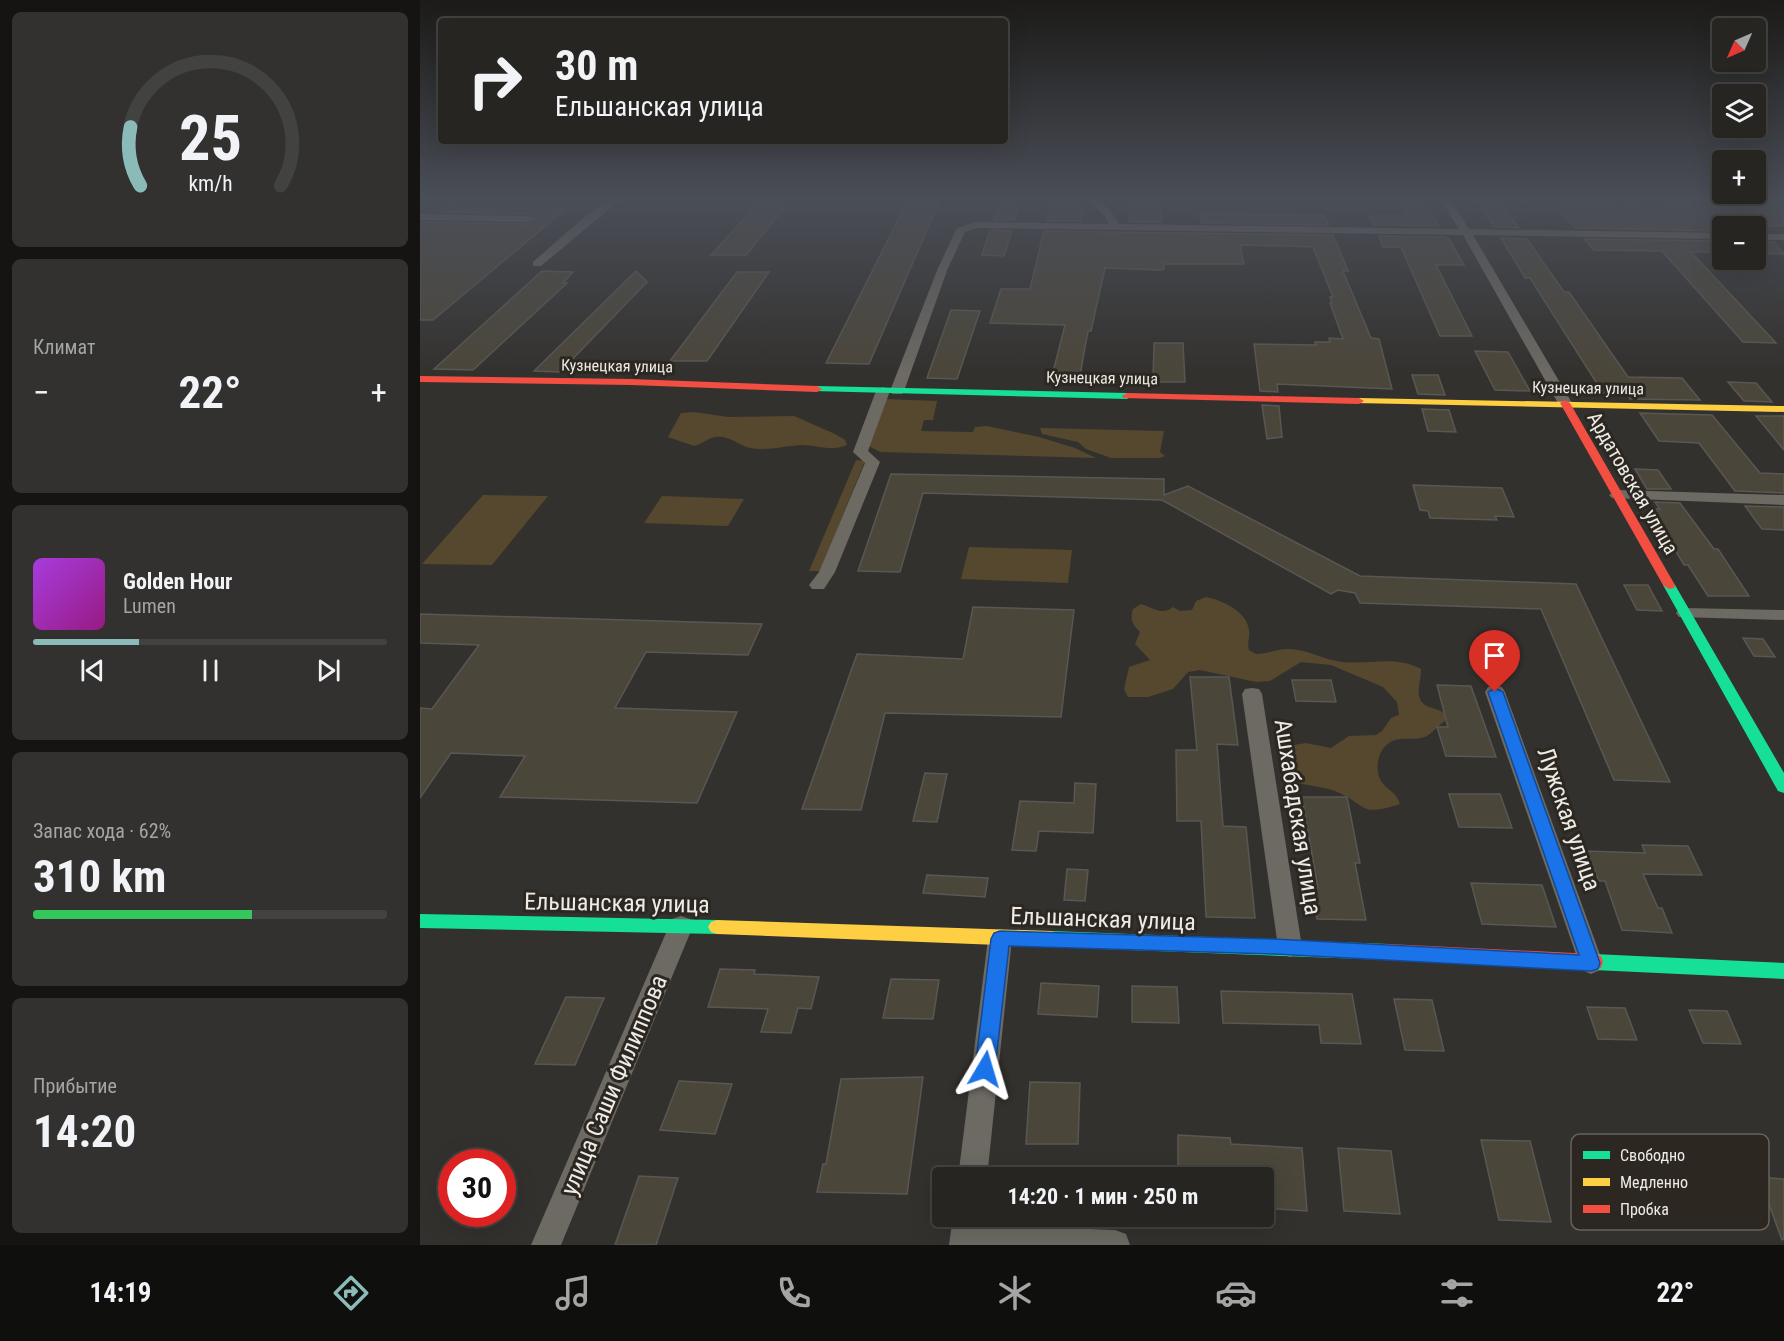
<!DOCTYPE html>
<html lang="ru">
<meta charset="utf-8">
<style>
body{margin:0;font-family:"Roboto Condensed",sans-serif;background:#32312f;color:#f1f3f6;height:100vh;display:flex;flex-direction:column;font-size:22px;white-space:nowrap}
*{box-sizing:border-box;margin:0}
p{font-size:20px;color:#a4a5a5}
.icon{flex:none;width:33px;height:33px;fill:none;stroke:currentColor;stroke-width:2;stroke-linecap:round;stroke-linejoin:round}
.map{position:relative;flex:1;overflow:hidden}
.side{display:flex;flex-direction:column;gap:12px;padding:12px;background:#151413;width:420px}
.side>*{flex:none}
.hud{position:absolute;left:18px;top:18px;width:570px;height:126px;border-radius:6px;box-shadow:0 6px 24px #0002,0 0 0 2px #424240;background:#262522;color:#f1f3f6;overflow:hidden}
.needle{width:39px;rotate:225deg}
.tools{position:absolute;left:1292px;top:18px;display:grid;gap:12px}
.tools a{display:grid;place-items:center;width:54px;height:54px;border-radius:6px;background:#262522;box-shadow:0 6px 24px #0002,0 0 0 2px #424240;font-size:30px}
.speed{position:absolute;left:18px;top:1149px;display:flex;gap:12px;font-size:30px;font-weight:700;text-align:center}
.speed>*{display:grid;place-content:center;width:78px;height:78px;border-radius:50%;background:#262522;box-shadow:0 6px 24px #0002,0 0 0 2px #424240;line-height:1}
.speed .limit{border:9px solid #d22;background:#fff;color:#111}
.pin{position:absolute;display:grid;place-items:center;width:51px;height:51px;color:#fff;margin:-62px -26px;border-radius:50% 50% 50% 0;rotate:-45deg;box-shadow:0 0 6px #0007}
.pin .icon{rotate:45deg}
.me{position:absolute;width:66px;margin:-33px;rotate:7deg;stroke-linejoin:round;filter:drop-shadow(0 0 4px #0008)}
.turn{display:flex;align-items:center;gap:21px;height:126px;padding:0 18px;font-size:27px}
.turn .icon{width:78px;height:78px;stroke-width:2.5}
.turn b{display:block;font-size:42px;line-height:51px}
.big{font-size:45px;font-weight:700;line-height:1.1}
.side .widget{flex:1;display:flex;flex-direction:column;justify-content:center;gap:9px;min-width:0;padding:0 21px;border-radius:9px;background:#32312f}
.side .dial{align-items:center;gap:0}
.dial svg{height:156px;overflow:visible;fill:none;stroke:#424240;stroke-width:7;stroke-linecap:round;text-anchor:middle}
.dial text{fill:#f1f3f6;stroke:none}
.song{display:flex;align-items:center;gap:18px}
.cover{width:72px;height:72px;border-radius:9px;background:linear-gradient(135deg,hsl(280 70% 55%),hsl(310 70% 35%))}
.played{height:6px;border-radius:3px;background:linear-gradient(90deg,#8bbbb9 30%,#424240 30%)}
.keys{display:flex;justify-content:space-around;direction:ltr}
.heat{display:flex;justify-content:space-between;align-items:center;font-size:33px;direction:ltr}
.charge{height:9px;border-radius:4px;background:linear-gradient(90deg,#34c759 62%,#424240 0)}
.trip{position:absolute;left:512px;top:1167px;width:342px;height:60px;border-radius:6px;background:#262522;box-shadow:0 6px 24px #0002,0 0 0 2px #424240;font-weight:700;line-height:60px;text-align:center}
.tab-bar{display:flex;height:96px;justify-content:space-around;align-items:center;background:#0f0f0e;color:#a4a5a5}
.tab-bar .icon{width:42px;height:42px}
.tab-bar .active{color:#8bbbb9}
.tab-bar b{font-size:27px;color:#f1f3f6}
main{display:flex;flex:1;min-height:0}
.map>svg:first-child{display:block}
.green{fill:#55482e}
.building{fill:#4b463a;stroke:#595754;stroke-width:1.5}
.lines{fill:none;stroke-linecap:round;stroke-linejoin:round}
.street{fill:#6d6963;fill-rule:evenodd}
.fast{fill:#16e098;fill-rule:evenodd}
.slow{fill:#ffcf43;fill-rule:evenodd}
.jam{fill:#f24e42;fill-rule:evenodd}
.route{fill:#1a73e8;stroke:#114b97;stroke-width:1.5}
.labels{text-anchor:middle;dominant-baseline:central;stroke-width:6;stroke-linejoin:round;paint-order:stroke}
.far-street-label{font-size:16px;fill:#eeebe6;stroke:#2c2821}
.street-label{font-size:20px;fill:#eeebe6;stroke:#2c2821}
.near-street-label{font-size:24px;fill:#eeebe6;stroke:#2c2821}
.key{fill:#2c2821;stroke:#66625c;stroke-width:1.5}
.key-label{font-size:16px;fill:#eeebe6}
</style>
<main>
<section class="side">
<div class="widget dial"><svg viewBox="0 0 100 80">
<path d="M14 69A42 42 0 1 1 86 69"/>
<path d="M14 69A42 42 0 0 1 9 39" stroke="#8bbbb9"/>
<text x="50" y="56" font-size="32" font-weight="700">25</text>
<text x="50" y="72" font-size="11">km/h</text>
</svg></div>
<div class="widget"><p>Климат</p>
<div class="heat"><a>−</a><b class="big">22°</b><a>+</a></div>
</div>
<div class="widget">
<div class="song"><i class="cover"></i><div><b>Golden Hour</b><p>Lumen</p></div></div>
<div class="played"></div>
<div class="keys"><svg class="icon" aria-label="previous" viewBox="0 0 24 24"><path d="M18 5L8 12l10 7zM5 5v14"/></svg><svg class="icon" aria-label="pause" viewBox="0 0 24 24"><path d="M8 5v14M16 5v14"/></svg><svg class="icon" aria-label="next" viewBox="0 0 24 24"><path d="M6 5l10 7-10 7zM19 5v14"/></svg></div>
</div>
<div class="widget"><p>Запас хода · 62%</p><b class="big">310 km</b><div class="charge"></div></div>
<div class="widget"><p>Прибытие</p><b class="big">14:20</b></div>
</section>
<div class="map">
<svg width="1364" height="1245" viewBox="0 0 1364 1245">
<rect width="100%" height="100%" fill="#33312e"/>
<!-- green -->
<path class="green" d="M 464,399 L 517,401 L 513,420 L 504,420 L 501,431 L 553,432 L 555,427 L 567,426 L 619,437 L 655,448 L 676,458 L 460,452 L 449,446 Z
M 274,412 L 308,417 L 374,416 L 415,434 L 425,440 L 427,445 C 409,452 399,445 381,445 C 364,446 348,451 330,448 C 317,445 310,435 295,437 C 289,438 281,444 274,446 L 248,437 L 261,413 Z
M 620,428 L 744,431 L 740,452 L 745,456 L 740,458 L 691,458 L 666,449 L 658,442 L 622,434 Z
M 436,460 L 445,461 L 400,571 L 389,571 Z
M 63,495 L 128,496 L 72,565 L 2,564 Z
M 242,496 L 324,499 L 308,526 L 224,523 Z
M 549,547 L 652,550 L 648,583 L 541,579 Z
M 786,597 C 802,600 828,612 829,631 C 830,638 827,642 829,650 L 836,654 C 847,654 857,649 868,649 C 887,649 904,660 922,662 C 950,665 974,655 1001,669 C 1002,681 992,698 1007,706 C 1013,709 1019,709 1025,714 L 1025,721 C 1018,725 1014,732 1007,736 C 996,741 986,737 975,740 C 959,745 954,766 960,779 C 965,790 975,789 980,804 C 937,818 948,804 915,791 C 888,781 856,792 868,746 L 886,743 L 911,748 L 929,736 L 956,735 L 962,731 L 971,718 L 979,715 L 977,702 L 963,687 L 911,665 L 881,662 L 850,681 L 836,682 L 780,670 L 768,672 L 753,689 L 728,697 L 708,697 L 704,689 L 709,667 L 730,660 L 715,644 L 720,632 C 712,625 710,619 713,609 L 721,604 C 734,608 741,616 753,607 L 760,611 L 772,610 L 776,601 Z"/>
<!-- building -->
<path class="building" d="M 342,199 L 372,199 L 326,255 L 291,255 Z
M 710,199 L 736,199 L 737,207 L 741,207 L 742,222 L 709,222 Z
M 980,199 L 1004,199 L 1019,226 L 954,225 L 950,216 L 988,216 Z
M 1056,199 L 1079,199 L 1099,228 L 1074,227 Z
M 488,200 L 520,200 L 449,364 L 406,363 Z
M 581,200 L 601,200 L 595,220 L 574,220 Z
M 632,200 L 663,201 L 662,221 L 627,221 Z
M 1135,205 L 1364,207 L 1364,226 L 1335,226 L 1342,232 L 1335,232 L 1335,226 L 1302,226 L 1302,231 L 1155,228 Z
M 26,206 L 147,208 L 13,320 L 0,320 L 0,224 L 3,222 L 108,224 L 115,220 L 108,214 L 18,212 Z
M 780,214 L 904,215 L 909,225 L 781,223 Z
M 570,230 L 592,231 L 584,256 L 562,255 Z
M 624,231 L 913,235 L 928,271 L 923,271 L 951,338 L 959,339 L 972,389 L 857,384 L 858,392 L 840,391 L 834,344 L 896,345 L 895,342 L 910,342 L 909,338 L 923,339 L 910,303 L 912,303 L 910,297 L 913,297 L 893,247 L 871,246 L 820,245 L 824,264 L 744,264 L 744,269 L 740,270 L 685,268 L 671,331 L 668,331 L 659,381 L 631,380 L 645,325 L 570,323 L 581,289 L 610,289 Z
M 959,236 L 1024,237 L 1029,239 L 1044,265 L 1016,265 L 1052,336 L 1020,336 L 981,247 L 963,247 Z
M 1081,238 L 1107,239 L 1144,292 L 1149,292 L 1208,377 L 1262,378 L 1280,400 L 1210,399 L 1207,393 L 1183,393 L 1110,278 L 1105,278 Z
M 1164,239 L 1302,241 L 1302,252 L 1271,252 L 1356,343 L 1323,342 L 1242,251 L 1174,250 Z
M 1335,242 L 1354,242 L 1364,254 L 1335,253 Z
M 122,271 L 153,272 L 143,283 L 147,283 L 53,370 L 14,369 Z
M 216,271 L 227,282 L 140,372 L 114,371 Z
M 317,272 L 349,272 L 287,361 L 250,361 Z
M 531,310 L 560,311 L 537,379 L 507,378 Z
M 734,343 L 763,343 L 765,382 L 733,382 Z
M 1055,351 L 1088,352 L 1110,391 L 1075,390 Z
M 992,375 L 1018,375 L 1025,395 L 998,394 Z
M 1308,382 L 1336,383 L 1352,402 L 1324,401 Z
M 842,405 L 859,406 L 862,437 L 847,439 Z
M 1002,409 L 1029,410 L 1036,432 L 1008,431 Z
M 1220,413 L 1292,415 L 1340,473 L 1364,474 L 1364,493 L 1315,491 L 1279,443 L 1239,441 Z
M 1336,416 L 1364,416 L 1364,450 Z
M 1215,469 L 1238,470 L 1251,489 L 1227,489 Z
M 471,474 L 744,479 L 744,495 L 768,486 L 940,576 L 1156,584 L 1250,782 L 1194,780 L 1121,609 L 940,603 L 935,593 L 918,590 L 911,594 L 742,500 L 503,493 L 480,572 L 438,571 Z
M 993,485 L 1082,488 L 1094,517 L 1075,516 L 1077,520 L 1010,518 L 1008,511 L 1000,510 Z
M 1235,502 L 1260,503 L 1294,549 L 1298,549 L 1329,596 L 1288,596 L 1268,565 L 1264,565 L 1231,509 L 1240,509 Z
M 1325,506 L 1364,507 L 1364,530 L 1342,529 Z
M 1204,585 L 1228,585 L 1242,611 L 1217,610 Z
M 553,607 L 654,610 L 641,717 L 465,713 L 441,810 L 382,809 L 437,654 L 543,659 Z
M 0,614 L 342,624 L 328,655 L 226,652 L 195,708 L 317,712 L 277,803 L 80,797 L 105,756 L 31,753 L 0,798 L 0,708 L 12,709 L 59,645 L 0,643 Z
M 1323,638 L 1343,639 L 1355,657 L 1334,656 Z
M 770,677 L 809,677 L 818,745 L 797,744 L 803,826 L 826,827 L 835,918 L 786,917 L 781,821 L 757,821 L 756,750 L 777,750 Z
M 872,680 L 911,680 L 916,702 L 876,701 Z
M 1017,685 L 1051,686 L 1076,757 L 1026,756 L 1017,727 L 1028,727 Z
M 505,773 L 527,774 L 517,822 L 493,821 Z
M 655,783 L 676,784 L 673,833 L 619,831 L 616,851 L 592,850 L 600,801 L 654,803 Z
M 1029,794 L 1080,794 L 1092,828 L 1039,827 Z
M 882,797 L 927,797 L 940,863 L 935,863 L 946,920 L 897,919 L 892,887 L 898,888 Z
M 1222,845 L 1268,846 L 1282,875 L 1223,874 L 1238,908 L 1242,908 L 1252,933 L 1202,930 L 1185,881 L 1179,881 L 1167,851 L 1225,853 Z
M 647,869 L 668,870 L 665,901 L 644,900 Z
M 507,875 L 568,878 L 565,897 L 503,893 Z
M 1051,883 L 1122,885 L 1136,927 L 1062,924 Z
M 300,969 L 335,970 L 334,974 L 399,977 L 391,1009 L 378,1008 L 371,1033 L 341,1032 L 348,1009 L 288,1007 Z
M 471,979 L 519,980 L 513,1019 L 463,1018 Z
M 621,983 L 679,986 L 677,1017 L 618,1014 Z
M 712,986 L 757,987 L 759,1023 L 712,1022 Z
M 801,991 L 932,994 L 941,1044 L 901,1043 L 899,1025 L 803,1023 Z
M 146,997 L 184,998 L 155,1065 L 115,1064 Z
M 974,999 L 1012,1000 L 1024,1051 L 985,1050 Z
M 1167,1007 L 1205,1008 L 1217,1040 L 1178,1039 Z
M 1269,1010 L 1307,1011 L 1321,1044 L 1283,1043 Z
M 503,1077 L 487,1194 L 397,1192 L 403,1164 L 406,1164 L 421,1079 Z
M 259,1081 L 312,1084 L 295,1134 L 240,1130 Z
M 610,1082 L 660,1083 L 658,1144 L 606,1144 Z
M 758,1135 L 810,1138 L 811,1144 L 882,1148 L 887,1211 L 843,1208 L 843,1178 L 758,1178 Z
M 1061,1140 L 1110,1141 L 1131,1222 L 1079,1220 Z
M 918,1148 L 971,1151 L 980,1214 L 924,1211 Z
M 219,1176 L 258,1178 L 236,1245 L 195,1245 Z
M 1339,1177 L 1364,1179 L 1364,1239 L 1362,1240 Z"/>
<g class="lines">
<!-- street -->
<path class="street" d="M 190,199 L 201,199 L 121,266 L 113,266 L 113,262 L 162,219 Z
M 667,199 L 678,199 L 691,211 L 699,224 L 1039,229 L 1020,199 L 1030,199 L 1049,229 L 1302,233 L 1302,239 L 1053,235 L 1152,403 L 1145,407 L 1138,403 L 1043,235 L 557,228 L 545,232 L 528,268 L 484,391 L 482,394 L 472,394 L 470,391 L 518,268 L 537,228 L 556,222 L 689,224 L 684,215 Z
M 0,214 L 108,216 L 113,219 L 108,222 L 0,220 Z
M 1335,234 L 1364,234 L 1364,240 L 1335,240 Z
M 463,387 L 470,391 L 448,451 L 460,462 L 415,572 L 404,589 L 392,589 L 389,585 L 399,572 L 445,463 L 433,452 L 456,391 Z
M 1197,490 L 1364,495 L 1364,505 L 1192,498 L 1189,495 Z
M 1265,608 L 1364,610 L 1364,620 L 1259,617 L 1256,613 L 1259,609 Z
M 1075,686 L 1082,687 L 1085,692 L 1183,963 L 1180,970 L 1171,974 L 1162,970 L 1159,963 L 1065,692 L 1068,687 Z
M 832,688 L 839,689 L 842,694 L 882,947 L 879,954 L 870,957 L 861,954 L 858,947 L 822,694 L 825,689 Z
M 261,916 L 270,919 L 273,926 L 141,1245 L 111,1245 L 249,926 L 252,919 Z
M 580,929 L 589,932 L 592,939 L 567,1178 L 538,1178 L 568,939 L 571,932 Z
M 533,1216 L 563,1216 L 562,1225 L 695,1230 L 706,1234 L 710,1245 L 529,1245 Z"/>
<!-- fast -->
<path class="fast" d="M 397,386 L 707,393 L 712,396 L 707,399 L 393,391 L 392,389 Z
M 1249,581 L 1255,585 L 1364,773 L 1364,793 L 1358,791 L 1243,585 Z
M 0,914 L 297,920 L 303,922 L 306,927 L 303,932 L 297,934 L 0,928 Z
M 632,931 L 969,944 L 976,947 L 978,952 L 976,957 L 969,960 L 632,947 L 626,944 L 623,939 L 626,934 Z
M 1174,954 L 1364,963 L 1364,979 L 1174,970 L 1167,968 L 1165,962 L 1167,956 Z"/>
<!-- slow -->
<path class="slow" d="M 939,398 L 1364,406 L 1364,412 L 935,403 L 935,399 Z
M 297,920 L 632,931 L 638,934 L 641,939 L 638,944 L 632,947 L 297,934 L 291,932 L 288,927 L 291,922 Z"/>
<!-- jam -->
<path class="jam" d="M 0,376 L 211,379 L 397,386 L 402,389 L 397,392 L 211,385 L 0,382 Z
M 707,393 L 939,398 L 944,401 L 939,404 L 703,398 L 702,396 Z
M 1145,400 L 1150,403 L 1255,585 L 1254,588 L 1249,589 L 1243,585 L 1140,403 Z
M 969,944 L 1174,954 L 1181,956 L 1183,962 L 1181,968 L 1174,970 L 969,960 L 962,957 L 960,952 L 962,947 Z"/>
</g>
<!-- sky -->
<linearGradient id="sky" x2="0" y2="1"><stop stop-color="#1c1b19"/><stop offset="0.53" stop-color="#4a4e57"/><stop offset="1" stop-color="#4a4e57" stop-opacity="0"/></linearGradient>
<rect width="1364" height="374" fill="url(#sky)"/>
<!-- route -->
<path class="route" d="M 1075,688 L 1083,692 L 1180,963 L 1178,969 L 1171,971 L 854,954 L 589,946 L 575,1069 L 572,1076 L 565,1078 L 558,1076 L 555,1069 L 571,939 L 574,933 L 580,931 L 854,939 L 1159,955 L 1068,692 Z"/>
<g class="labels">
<!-- far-street labels -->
<g class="far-street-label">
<text transform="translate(197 366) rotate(1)">Кузнецкая улица</text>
<text transform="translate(682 378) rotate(1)">Кузнецкая улица</text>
<text transform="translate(1168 388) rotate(1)">Кузнецкая улица</text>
</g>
<!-- street labels -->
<g class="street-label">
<text transform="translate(1213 483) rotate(60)">Ардатовская улица</text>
</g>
<!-- near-street labels -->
<g class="near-street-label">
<text transform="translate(878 817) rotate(81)">Ашхабадская улица</text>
<text transform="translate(1149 819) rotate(71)">Лужская улица</text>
<text transform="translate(197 903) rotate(1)">Ельшанская улица</text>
<text transform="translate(683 919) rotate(2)">Ельшанская улица</text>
<text transform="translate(194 1085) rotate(-67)">улица Саши Филиппова</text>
</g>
</g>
<!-- legend -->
<rect x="1151" y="1134" width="198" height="96" rx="9" class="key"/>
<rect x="1163" y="1151" width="27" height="8" fill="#16e098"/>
<rect x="1163" y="1178" width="27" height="8" fill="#ffcf43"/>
<rect x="1163" y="1205" width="27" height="8" fill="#f24e42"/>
<g class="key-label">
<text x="1200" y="1161">Свободно</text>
<text x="1200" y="1188">Медленно</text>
<text x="1200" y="1215">Пробка</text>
</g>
</svg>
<div class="tools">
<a><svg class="needle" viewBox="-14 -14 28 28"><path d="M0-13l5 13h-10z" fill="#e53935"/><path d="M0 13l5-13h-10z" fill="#a4a5a5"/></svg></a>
<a><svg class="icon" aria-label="layers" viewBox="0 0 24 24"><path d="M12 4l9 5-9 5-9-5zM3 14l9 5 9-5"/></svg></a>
<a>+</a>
<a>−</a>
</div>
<div class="speed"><div class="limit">30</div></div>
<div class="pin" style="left:1075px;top:692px;background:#d93025"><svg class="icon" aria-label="arrive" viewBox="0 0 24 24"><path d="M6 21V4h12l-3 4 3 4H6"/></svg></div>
<svg class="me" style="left:565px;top:1069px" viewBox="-20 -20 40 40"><path d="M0-17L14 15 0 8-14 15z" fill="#1a73e8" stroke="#fff" stroke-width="4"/></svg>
<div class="trip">14:20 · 1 мин · 250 m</div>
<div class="hud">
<div class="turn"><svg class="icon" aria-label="right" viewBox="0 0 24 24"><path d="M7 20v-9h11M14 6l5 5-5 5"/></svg><div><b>30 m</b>Ельшанская улица</div></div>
</div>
</div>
</main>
<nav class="tab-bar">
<b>14:19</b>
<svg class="icon active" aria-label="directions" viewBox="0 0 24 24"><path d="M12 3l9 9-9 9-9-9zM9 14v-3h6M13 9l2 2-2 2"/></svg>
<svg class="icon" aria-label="music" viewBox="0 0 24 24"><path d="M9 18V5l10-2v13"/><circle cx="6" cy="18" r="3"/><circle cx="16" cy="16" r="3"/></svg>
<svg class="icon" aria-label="phone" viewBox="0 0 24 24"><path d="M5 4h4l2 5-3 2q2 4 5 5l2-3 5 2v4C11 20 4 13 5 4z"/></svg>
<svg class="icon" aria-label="climate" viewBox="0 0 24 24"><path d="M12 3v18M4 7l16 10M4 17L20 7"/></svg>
<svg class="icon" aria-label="car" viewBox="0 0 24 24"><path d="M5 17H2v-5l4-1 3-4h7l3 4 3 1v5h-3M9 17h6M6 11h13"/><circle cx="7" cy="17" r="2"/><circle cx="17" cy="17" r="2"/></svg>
<svg class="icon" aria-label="filters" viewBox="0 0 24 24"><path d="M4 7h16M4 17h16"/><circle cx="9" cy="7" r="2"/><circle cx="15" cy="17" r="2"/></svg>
<b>22°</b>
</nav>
